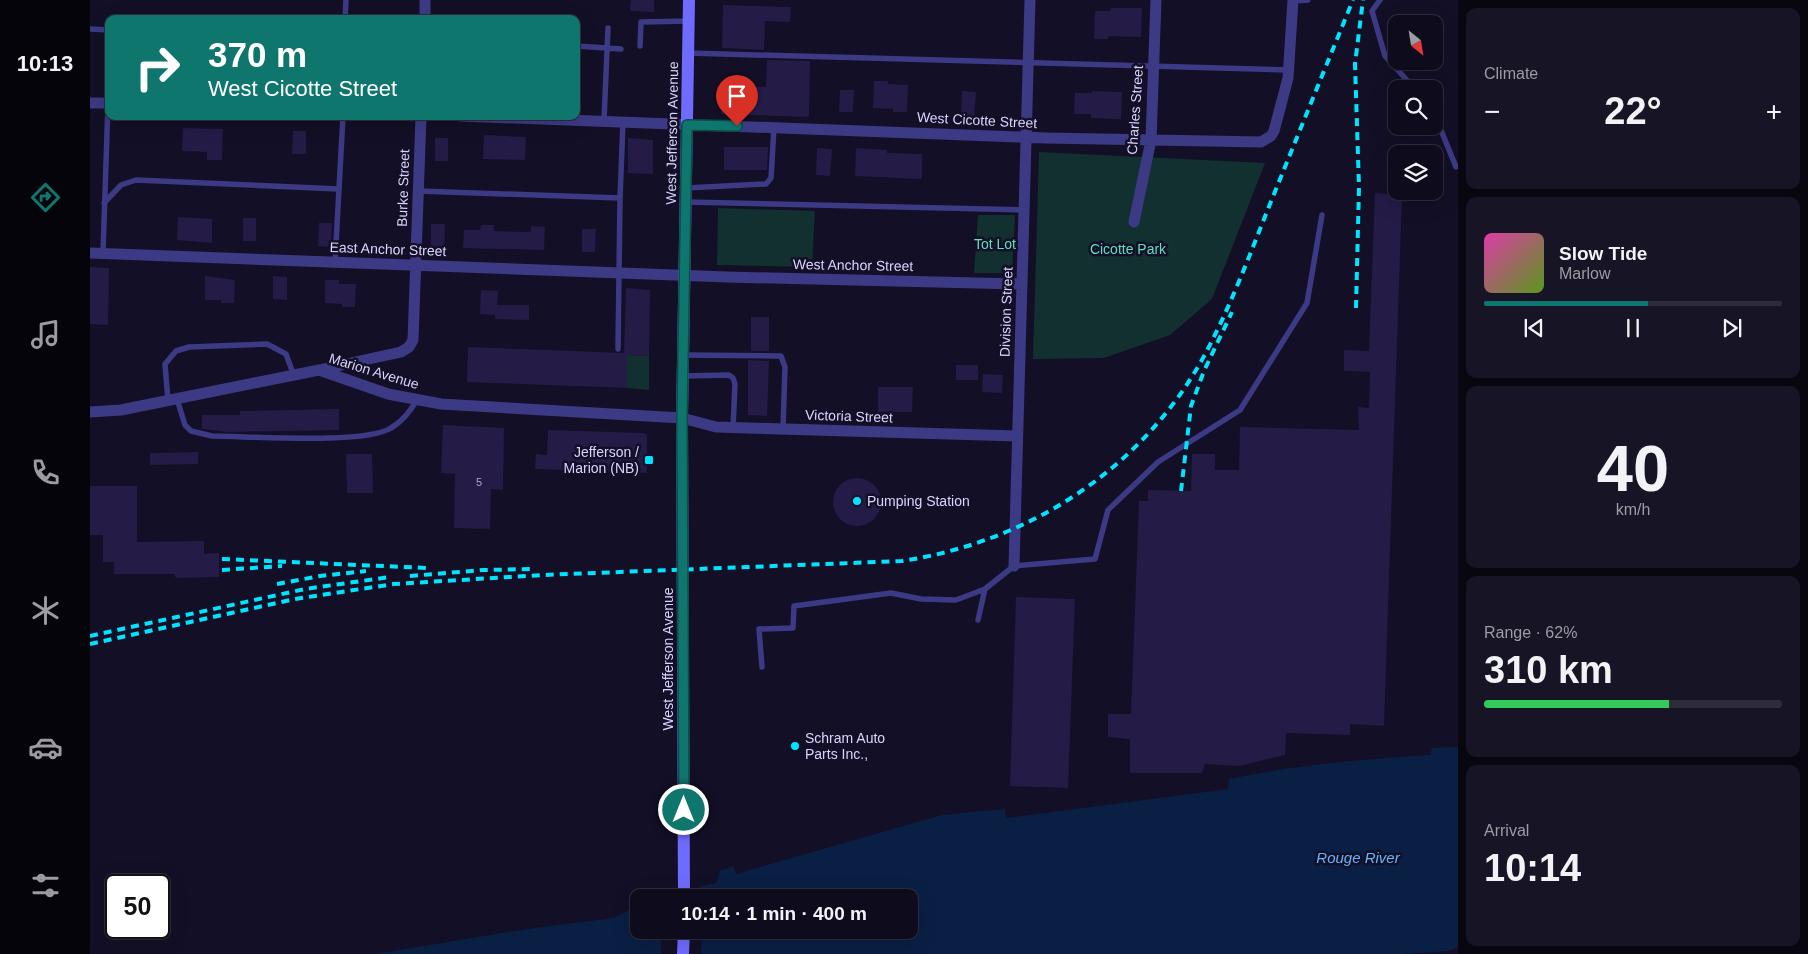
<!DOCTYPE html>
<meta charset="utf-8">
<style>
body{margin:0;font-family:Helvetica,sans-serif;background:#171425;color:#f1f3f6;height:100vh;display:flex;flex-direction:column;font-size:19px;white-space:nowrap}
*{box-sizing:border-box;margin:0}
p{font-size:16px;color:#9b9ba3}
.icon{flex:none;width:28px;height:28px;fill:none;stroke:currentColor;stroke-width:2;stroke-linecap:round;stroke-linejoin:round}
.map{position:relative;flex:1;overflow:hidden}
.drawer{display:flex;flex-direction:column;gap:8px;padding:8px;background:#08060f;width:350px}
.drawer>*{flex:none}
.guide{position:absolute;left:15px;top:15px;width:475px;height:105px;border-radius:10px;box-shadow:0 5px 20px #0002,0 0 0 1px #2e2b3b;background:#0f766e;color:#fff;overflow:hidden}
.needle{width:32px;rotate:150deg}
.buttons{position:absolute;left:1298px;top:15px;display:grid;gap:10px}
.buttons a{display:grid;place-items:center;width:55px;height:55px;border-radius:10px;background:#0e0b1c;box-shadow:0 5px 20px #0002,0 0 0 1px #2e2b3b;font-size:25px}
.speed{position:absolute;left:15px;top:874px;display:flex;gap:10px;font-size:25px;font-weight:700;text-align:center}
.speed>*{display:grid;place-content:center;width:65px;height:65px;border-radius:50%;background:#0e0b1c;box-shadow:0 5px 20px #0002,0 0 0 1px #2e2b3b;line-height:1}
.speed .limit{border:2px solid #111;border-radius:8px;background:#fff;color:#111}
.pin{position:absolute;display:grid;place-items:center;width:42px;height:42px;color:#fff;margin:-51px -21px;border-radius:50% 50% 50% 0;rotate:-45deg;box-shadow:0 0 5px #0007}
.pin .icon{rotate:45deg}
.me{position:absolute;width:55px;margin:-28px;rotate:0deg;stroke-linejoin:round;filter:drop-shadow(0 0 4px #0008)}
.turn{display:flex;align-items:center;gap:18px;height:105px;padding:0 20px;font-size:22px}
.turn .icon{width:65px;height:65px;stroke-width:2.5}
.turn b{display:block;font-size:35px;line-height:42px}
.big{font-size:38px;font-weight:800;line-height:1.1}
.drawer .card{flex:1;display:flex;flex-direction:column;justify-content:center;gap:8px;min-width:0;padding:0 18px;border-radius:10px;background:#171425}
.drawer .dial{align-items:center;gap:0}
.dial b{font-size:65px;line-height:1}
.song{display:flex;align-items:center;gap:15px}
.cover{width:60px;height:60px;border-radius:8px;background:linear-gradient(135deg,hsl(320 70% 55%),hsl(90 70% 35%))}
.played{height:5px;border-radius:2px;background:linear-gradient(90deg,#0f766e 55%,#2e2b3b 55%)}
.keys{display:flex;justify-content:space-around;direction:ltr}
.heat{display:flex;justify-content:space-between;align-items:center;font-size:28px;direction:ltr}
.charge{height:8px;border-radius:4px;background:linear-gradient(90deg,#34c759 62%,#2e2b3b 0)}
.trip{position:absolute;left:540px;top:889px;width:288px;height:50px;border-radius:10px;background:#0e0b1c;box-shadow:0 5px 20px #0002,0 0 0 1px #2e2b3b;font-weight:800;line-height:50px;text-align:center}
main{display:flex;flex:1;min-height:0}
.tabs{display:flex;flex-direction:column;width:90px;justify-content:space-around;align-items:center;background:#06040b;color:#9b9ba3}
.tabs .icon{width:35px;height:35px}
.tabs .on{color:#0f766e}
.tabs b{font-size:22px;color:#f1f3f6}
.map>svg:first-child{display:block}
.green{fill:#12302f}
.water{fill:#0a1f44}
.pier{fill:#130f26}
.building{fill:#241b47}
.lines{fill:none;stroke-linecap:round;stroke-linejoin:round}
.service{stroke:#3d3a85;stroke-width:5.5}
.minor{stroke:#3d3a85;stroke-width:11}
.secondary{stroke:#6f6bff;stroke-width:12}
.rail{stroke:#00e5ff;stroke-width:4;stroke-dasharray:8 6;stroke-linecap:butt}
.route-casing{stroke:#0a4d48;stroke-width:12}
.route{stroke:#0f766e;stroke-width:9}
.poi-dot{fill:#00e5ff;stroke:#130f26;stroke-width:2}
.labels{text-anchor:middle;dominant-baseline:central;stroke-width:5;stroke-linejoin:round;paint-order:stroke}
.number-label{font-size:11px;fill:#aca6d1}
.street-label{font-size:14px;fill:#d9d4ff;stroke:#130f26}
.park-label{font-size:14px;fill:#5fe0c0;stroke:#130f26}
.poi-label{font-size:14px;fill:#d9d4ff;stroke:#130f26;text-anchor:start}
.water-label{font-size:15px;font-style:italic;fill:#62b6ff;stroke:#130f26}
</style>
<main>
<nav class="tabs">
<b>10:13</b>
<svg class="icon on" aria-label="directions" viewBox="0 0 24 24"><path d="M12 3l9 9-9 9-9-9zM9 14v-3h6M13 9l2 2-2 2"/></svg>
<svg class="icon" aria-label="music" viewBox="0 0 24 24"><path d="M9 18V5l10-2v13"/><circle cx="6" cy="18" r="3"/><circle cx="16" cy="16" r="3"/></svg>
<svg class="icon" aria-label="phone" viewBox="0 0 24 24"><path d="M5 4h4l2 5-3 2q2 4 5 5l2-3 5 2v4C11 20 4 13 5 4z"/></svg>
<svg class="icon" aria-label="climate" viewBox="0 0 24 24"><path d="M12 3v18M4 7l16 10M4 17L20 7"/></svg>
<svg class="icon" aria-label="car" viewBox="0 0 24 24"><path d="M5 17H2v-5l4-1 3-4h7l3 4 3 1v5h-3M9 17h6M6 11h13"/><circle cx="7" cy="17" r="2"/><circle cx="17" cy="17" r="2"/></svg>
<svg class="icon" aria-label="filters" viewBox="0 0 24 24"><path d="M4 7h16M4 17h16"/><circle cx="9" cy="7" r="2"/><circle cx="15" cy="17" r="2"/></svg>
</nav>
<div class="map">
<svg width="1368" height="954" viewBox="0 0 1368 954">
<rect width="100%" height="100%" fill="#130f26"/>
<!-- green -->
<path class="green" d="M 949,152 L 1175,163 L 1122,299 L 1080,335 L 1014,358 L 943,359 Z
M 628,208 L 725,211 L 722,267 L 627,265 Z
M 888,215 L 925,215 L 922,273 L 884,273 Z
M 537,355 L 559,356 L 559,390 L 537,388 Z"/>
<!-- water -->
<path class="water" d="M 1368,747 L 1368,947 L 1359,951 L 1313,954 L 286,954 L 437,929 L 524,918 L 549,905 L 549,930 L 819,930 L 819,898 L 562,897 L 626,883 L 630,871 L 643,866 L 646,874 L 852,815 L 915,809 L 916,818 L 1138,789 L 1139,779 C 1206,765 1272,759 1340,755 L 1342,748 Z"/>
<!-- pier -->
<path class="pier" d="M 610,883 L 610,895 L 612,898 L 567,897 L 567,894 Z
M 569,930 L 612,930 L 611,954 L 571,954 L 571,936 L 569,936 Z"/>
<!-- building -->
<path class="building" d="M 541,0 L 564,0 L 564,12 L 540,11 Z
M 633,5 L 701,7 L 700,22 L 675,21 L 674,50 L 632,48 Z
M 1021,8 L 1052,8 L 1051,37 L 1018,36 L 1018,39 L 1004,39 L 1005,11 L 1020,11 Z
M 677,60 L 720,61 L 719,117 L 631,114 L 631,86 L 676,87 Z
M 784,81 L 798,81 L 798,84 L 818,85 L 817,112 L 803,112 L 803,109 L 783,108 Z
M 750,90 L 764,90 L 763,112 L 749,112 Z
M 872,91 L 886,92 L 884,119 L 871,119 Z
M 1002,91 L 1032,92 L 1031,119 L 1001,118 L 1001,114 L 984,114 L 985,93 L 1002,93 Z
M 93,128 L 133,129 L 132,160 L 117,160 L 117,152 L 92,151 Z
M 203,131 L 216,131 L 216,154 L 202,154 Z
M 394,135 L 436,137 L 435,160 L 393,159 Z
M 345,138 L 358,138 L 358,161 L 345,161 Z
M 538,138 L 563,140 L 563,174 L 538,173 Z
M 634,147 L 678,147 L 677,170 L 634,170 Z
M 727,148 L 742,149 L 740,176 L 726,175 Z
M 766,148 L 797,150 L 797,153 L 832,154 L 832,179 L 765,176 Z
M 1285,193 L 1312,195 L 1294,726 L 1260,724 L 1260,735 L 1196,733 L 1195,755 L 1149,766 L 1115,764 L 1112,773 L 1040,773 L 1040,739 L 1018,737 L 1018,714 L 1041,714 L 1049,501 L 1058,501 L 1058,490 L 1101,491 L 1102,454 L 1125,454 L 1125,470 L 1149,470 L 1150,427 L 1269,430 L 1268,407 L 1279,408 L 1280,372 L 1254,371 L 1254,350 L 1279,351 Z
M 88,217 L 122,219 L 122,243 L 87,240 Z
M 153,218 L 166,218 L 166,241 L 153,241 Z
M 229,223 L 242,223 L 241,247 L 228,246 Z
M 341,224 L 355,224 L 354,248 L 341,248 Z
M 391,225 L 404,225 L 404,231 L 441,232 L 441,226 L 455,227 L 454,250 L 373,248 L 374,230 L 390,230 Z
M 492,229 L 506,229 L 505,252 L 492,252 Z
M 0,267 L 19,268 L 18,325 L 0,324 Z
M 115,276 L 145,280 L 144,303 L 131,303 L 131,300 L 115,300 Z
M 183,276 L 197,277 L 197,300 L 183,299 Z
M 235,280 L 249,280 L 249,284 L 266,284 L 265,307 L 252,307 L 252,304 L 235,303 Z
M 536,288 L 560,290 L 559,356 L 537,355 L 537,388 L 377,382 L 378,347 L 534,353 Z
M 391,290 L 408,291 L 407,305 L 439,305 L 439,320 L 405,319 L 405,315 L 390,314 Z
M 661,317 L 679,317 L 679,351 L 661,351 Z
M 658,360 L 679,361 L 677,416 L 658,415 Z
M 866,365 L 888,365 L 888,380 L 866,380 Z
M 893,374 L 913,375 L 912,393 L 892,392 Z
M 788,387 L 823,387 L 822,412 L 788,412 Z
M 249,409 L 249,430 L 138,432 L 112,429 L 112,415 L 150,415 L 150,411 Z
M 353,425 L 414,428 L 413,490 L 401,489 L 400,529 L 364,528 L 365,474 L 351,473 Z
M 458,430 L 553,433 L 557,435 L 557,473 L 445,469 L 446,454 L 457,455 Z
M 108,452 L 108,464 L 60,465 L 60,453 Z
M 256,454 L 282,454 L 283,493 L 257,493 Z
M743 502a24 24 0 1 1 48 0a24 24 0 1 1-48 0Z
M 0,486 L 47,486 L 47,542 L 114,541 L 114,554 L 129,553 L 129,577 L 86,578 L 84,574 L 24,574 L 24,562 L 13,562 L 13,535 L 0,535 Z
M 926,597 L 985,599 L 978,788 L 920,786 Z"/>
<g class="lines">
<!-- service -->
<path class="service" d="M 1290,0 L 1282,11 L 1295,56 L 1325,89
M 1203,1 L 1218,0
M 255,19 L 256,0
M 0,29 L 19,30
M 486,46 L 531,49
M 550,46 L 551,22 L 599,21
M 598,53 L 1199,70
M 1344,113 L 1366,167 L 1368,166
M 514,121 L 518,28
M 596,188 L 676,184 L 681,178 L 684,127
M 328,191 L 530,198 L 528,349
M 530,198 L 533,122
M 596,202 L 935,210
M 14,203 L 31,185 L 46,180 L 249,189
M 13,253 L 18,103
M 245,262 L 253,116
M 593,355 L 691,356 L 695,367 L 693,429
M 593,376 L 639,375 L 643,378 L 645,384 L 643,428
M 87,399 L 95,425 L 101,431 L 122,436 C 159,436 274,445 301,428 C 313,421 320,411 327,400
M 78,401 L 75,364 L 86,351 L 99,347 L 177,344 L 196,354 L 204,376
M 888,620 L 895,589 L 924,566 L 1005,559 L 1018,510 L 1068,462 L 1150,410 L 1217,303 L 1232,215
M 672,667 L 669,629 L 703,628 L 704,606 L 801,593 L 831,599 L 866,600 L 895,589"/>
<!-- minor -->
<path class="minor" d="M 335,19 L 335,0
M 0,103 L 19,103
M 370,116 L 956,138 L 1171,142 L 1181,136 L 1184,131 L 1198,78 L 1203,0
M 1044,222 L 1061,140 L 1066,0
M 0,253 L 637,277 L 932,284
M 229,370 L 311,352 L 319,347 L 323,340 L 331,116
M 0,412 L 31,410 L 229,370 L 298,394 L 351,404 L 592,418 L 626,427 L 927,436
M 924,566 L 940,0"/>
<!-- secondary -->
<path class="secondary" d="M 594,898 L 592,418 L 599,0
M 593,954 L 594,930"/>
<!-- rail -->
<path class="rail" d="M 1266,308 L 1269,187 L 1265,64 L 1273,0
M 1091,491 L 1101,406 L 1114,371 L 1142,312
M 132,559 L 337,568
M 132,570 L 192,566
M 320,576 L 394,570 L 442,569
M 187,584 L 230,576 L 276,571
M 0,636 L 215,589 L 300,577
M 0,644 L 205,599 L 304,584 L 453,575 L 812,561 C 938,542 1051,470 1113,358 C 1138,312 1157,262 1176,214 C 1205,142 1234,71 1263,0"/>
</g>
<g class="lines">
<!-- route casing -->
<g class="route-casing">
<path id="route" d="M 594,810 L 592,418 L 597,125 L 647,126"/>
</g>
<!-- route -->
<use href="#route" class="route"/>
</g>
<!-- markers -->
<g class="poi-dot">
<rect x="554" y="455" width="10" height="10" rx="2.5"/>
<circle cx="767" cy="501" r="5"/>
<circle cx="705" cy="746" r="5"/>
</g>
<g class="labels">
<!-- number labels -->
<g class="number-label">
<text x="389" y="482">5</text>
</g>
<!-- street labels -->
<g class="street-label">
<text transform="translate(1045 110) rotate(-86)">Charles Street</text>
<text transform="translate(887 120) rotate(3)">West Cicotte Street</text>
<text transform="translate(582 133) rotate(-89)">West Jefferson Avenue</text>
<text transform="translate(313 188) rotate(-88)">Burke Street</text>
<text transform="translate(298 249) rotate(2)">East Anchor Street</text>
<text transform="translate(763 265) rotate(1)">West Anchor Street</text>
<text transform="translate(916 312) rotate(-88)">Division Street</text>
<text transform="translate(284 371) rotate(17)">Marion Avenue</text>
<text transform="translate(759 416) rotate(2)">Victoria Street</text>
<text transform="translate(578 659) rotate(-90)">West Jefferson Avenue</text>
</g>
<!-- park labels -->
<g class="park-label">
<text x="905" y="244">Tot Lot</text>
<text x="1038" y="249">Cicotte Park</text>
</g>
<!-- poi labels -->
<g class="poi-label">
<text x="549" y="452" text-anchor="end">Jefferson /<tspan x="549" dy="16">Marion (NB)</tspan></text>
<text x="777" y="501">Pumping Station</text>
<text x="715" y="738">Schram Auto<tspan x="715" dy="16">Parts Inc.,</tspan></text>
</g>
<!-- water labels -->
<g class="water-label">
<text x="1268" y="857">Rouge River</text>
</g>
</g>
</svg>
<div class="buttons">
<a><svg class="needle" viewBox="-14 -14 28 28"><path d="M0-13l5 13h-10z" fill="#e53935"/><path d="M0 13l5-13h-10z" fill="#9b9ba3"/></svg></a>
<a><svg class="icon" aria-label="search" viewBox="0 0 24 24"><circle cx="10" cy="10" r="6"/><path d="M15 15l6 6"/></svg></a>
<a><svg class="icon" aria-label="layers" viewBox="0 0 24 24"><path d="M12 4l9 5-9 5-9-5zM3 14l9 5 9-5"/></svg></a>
</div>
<div class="speed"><div class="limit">50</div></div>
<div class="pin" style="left:647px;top:126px;background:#d93025"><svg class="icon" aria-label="arrive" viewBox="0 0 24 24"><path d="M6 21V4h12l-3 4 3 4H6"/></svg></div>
<svg class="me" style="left:594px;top:810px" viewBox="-20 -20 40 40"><circle r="17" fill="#0f766e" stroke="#fff" stroke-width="3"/><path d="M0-11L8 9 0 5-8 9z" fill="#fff"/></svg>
<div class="trip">10:14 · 1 min · 400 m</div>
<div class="guide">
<div class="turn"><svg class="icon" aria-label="right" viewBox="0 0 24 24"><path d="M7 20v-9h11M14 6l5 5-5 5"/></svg><div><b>370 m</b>West Cicotte Street</div></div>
</div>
</div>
<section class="drawer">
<div class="card"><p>Climate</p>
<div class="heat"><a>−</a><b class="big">22°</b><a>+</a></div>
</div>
<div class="card">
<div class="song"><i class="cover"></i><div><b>Slow Tide</b><p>Marlow</p></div></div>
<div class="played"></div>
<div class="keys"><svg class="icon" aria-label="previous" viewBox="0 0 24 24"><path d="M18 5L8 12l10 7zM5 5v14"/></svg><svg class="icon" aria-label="pause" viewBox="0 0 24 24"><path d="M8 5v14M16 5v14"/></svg><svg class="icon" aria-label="next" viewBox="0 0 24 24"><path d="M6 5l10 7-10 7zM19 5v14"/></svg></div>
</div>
<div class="card dial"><b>40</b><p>km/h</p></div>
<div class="card"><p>Range · 62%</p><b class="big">310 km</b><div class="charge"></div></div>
<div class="card"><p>Arrival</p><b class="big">10:14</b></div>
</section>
</main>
